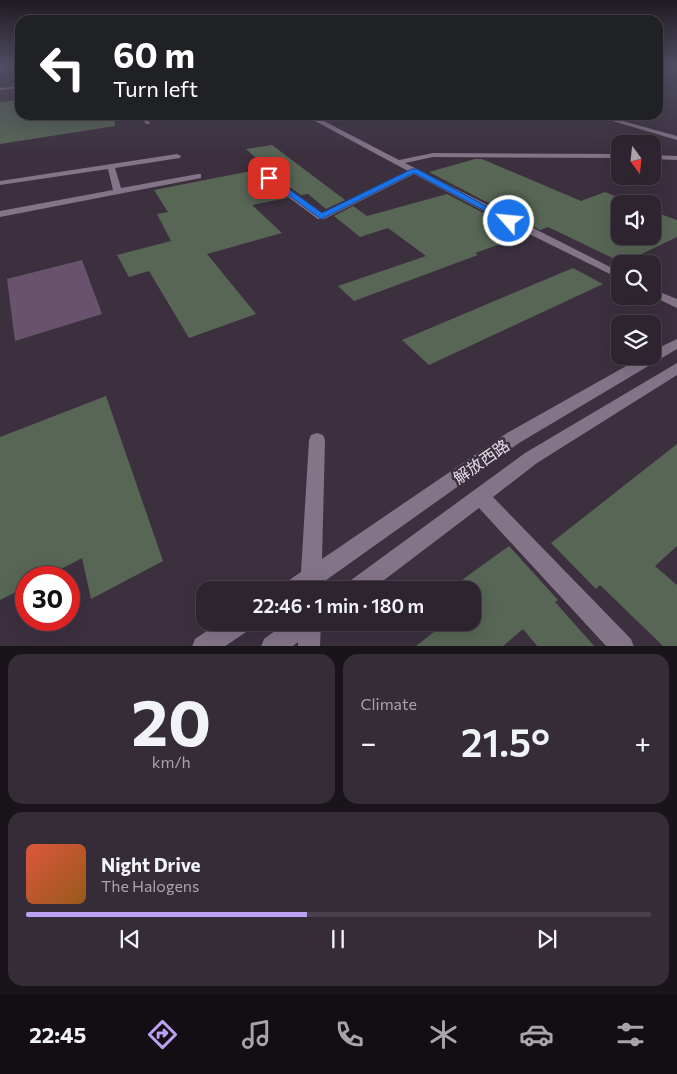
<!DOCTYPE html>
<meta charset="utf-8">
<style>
body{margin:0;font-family:Commissioner,"Noto Sans SC",sans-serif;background:#352c37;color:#f1f3f6;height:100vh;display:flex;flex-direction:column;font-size:19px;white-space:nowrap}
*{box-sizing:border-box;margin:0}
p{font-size:16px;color:#a7a4aa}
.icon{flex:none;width:28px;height:28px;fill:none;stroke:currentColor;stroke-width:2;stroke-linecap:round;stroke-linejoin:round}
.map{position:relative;height:646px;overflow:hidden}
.drawer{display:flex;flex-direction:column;gap:8px;padding:8px;background:#19141a;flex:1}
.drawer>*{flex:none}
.guide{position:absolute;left:15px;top:15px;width:648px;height:105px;border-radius:15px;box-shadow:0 5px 20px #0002,0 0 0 1px #48414b;background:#202124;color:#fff;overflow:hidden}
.needle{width:32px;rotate:165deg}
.buttons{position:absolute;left:611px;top:135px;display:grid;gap:10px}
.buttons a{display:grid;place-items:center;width:50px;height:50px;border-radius:10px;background:#2d242f;box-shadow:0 5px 20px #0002,0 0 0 1px #48414b;font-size:25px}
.speed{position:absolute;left:15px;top:566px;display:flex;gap:10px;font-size:25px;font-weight:700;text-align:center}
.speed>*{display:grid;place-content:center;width:65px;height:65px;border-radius:50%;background:#2d242f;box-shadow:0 5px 20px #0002,0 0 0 1px #48414b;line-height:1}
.speed .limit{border:8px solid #d22;background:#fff;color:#111}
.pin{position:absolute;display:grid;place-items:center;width:42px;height:42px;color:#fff;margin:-21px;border-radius:10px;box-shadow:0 2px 8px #0006}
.me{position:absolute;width:55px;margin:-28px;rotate:297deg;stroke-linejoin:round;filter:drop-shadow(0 0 4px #0008)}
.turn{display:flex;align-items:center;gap:18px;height:105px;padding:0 15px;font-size:22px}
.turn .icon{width:65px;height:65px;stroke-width:2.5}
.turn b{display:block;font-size:35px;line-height:42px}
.big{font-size:38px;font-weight:600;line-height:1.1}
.drawer .card{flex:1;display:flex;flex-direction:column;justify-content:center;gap:8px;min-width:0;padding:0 18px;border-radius:15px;background:#352c37}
.drawer .dial{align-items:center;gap:0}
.dial b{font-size:65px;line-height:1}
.song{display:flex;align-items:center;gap:15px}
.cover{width:60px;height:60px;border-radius:8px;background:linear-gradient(135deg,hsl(10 70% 55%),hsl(30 70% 35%))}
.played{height:5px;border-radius:2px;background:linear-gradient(90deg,#bca0f2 45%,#48414b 45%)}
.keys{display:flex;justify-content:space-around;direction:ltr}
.heat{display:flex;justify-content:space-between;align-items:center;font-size:28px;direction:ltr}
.drawer .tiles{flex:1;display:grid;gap:8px;grid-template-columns:1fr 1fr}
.card:last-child{grid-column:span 2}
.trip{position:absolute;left:196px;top:581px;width:285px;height:50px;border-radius:15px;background:#2d242f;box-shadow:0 5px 20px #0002,0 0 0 1px #48414b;font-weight:600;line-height:50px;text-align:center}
.dock{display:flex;height:80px;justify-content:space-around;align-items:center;background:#120e13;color:#a7a4aa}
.dock .icon{width:35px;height:35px}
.dock .on{color:#bca0f2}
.dock b{font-size:22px;color:#f1f3f6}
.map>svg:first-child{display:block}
.green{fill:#69526e}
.building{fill:#586656}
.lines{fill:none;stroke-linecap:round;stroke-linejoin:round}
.minor{fill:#847488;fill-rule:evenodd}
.major{fill:#d3b1db;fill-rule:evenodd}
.route{fill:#1a73e8;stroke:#114b97}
.labels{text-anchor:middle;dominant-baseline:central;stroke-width:5;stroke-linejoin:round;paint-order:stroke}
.near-street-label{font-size:16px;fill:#e3dbe5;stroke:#3c303f}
</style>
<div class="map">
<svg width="677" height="647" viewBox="0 0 677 647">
<rect width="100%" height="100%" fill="#3c303f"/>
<!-- green -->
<path class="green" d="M 82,260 L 102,314 L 15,341 L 7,279 Z"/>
<!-- building -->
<path class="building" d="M 20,100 L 20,115 L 114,115 L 115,126 L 0,144 L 0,102 Z
M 272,145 L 345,200 L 326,209 L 308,194 L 301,195 L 264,169 L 267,168 L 246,149 Z
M 475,159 L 482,159 L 581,201 L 605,192 L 634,204 L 620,204 L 620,236 L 652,236 L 652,211 L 677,220 L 677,237 L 623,263 L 548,227 L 540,230 L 429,172 Z
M 251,171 L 287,198 L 252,205 L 282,233 L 207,254 L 256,314 L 189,338 L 149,271 L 129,277 L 117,255 L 171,241 L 157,214 L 168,212 L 154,190 Z
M 447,194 L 526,235 L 475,253 L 478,255 L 354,301 L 338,286 L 426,256 L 388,228 L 360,237 L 334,216 L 353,206 L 367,216 Z
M 573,268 L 603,284 L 429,365 L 402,340 Z
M 106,396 L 163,561 L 91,599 L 82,558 L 44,578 L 26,578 L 26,587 L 0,600 L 0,437 Z
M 677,444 L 677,546 L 655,566 L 677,585 L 677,647 L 664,647 L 600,585 L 596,589 L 551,543 Z
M 509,546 L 558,600 L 555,602 L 595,647 L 538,647 L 523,629 L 502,647 L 415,647 L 446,622 L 472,622 L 472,590 L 448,590 Z"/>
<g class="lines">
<!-- minor -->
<path class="minor" d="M 20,86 L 20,88 L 0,90 L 0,88 Z
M 140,115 L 146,115 L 150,124 L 146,124 Z
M 271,115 L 318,118 L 399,160 L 433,153 L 620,154 L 620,158 L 433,157 L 405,163 L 620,272 L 620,279 L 491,215 L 414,174 L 324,219 L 318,219 L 253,171 L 253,167 L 259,167 L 322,213 L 408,171 L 315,121 L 290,121 Z
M 592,115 L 601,115 L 677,136 L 677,140 Z
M 177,154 L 181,156 L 180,158 L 115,168 L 121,188 L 198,174 L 201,174 L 201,178 L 0,217 L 0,211 L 113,190 L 108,169 L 0,185 L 0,181 Z
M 652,155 L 677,156 L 677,160 L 652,159 Z
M 652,289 L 677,299 L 677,308 L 652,296 Z
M 677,339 L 677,349 L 519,443 L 322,583 L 322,590 L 281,590 L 285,583 L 301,572 L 309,440 L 311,435 L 317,433 L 323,435 L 325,440 L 322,559 L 507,433 L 644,356 L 652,356 L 652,351 Z
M 677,363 L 677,375 L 537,463 L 493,497 L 631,639 L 634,647 L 607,647 L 479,508 L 371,590 L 343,590 L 347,583 L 525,453 Z
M 220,622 L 252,622 L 249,630 L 224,647 L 192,647 L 195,639 Z
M 287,622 L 321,622 L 320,647 L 298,647 L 298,642 L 292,647 L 261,647 L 264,639 Z"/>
<!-- major -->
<path class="major" d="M 673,65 L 677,65 L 677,66 L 674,66 Z"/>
</g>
<!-- sky -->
<linearGradient id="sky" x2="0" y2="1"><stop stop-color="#211a23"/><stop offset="0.42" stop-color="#504e63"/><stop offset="1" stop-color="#504e63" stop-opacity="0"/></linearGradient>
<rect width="677" height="155" fill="url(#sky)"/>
<!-- route -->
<path class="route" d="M 412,169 L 417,169 L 514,221 L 506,222 L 414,173 L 321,219 L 265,178 L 272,177 L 322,213 Z"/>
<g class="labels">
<!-- near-street labels -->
<g class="near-street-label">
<text transform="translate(481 461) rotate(-35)">解放西路</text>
</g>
</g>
</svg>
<div class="buttons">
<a><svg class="needle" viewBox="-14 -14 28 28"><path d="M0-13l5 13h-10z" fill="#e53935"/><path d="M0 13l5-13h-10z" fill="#a7a4aa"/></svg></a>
<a><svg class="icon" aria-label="sound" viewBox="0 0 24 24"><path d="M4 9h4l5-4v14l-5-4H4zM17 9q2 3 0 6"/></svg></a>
<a><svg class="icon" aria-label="search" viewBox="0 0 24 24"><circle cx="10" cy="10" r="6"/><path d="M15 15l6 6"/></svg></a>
<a><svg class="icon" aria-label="layers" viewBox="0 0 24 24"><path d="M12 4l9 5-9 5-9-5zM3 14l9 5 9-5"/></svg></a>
</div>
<div class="speed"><div class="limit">30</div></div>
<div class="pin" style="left:269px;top:178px;background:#d93025"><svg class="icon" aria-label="arrive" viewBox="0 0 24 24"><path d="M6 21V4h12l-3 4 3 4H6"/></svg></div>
<svg class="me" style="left:509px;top:221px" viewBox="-20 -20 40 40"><circle r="17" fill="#1a73e8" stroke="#fff" stroke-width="3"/><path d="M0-11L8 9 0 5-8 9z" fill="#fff"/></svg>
<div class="trip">22:46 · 1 min · 180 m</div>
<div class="guide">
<div class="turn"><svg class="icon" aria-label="left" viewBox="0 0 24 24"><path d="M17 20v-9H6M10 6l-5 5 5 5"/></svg><div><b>60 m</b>Turn left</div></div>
</div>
</div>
<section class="drawer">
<div class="tiles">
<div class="card dial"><b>20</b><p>km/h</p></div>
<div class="card"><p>Climate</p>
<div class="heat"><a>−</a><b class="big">21.5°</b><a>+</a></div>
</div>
<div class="card">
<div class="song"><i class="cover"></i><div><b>Night Drive</b><p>The Halogens</p></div></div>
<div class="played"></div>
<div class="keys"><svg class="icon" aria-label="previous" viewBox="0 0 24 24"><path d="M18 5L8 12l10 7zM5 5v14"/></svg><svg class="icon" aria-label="pause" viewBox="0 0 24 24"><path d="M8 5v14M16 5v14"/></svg><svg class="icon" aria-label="next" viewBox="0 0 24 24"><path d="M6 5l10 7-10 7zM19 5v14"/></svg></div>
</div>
</div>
</section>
<nav class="dock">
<b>22:45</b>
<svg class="icon on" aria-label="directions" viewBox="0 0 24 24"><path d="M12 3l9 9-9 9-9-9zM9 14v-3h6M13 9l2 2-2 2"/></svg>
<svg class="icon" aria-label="music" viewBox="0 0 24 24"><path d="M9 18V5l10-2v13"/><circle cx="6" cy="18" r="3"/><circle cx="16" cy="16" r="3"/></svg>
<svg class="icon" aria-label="phone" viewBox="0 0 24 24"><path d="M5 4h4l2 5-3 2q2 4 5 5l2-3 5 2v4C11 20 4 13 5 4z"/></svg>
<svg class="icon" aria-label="climate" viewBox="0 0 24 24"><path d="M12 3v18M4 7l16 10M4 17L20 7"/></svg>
<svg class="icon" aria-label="car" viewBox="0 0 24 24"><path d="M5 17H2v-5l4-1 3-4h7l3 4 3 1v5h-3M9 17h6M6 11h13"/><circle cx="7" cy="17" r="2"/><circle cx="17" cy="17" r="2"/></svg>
<svg class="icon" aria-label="filters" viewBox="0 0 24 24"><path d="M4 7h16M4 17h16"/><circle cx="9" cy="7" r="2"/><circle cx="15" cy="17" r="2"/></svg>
</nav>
